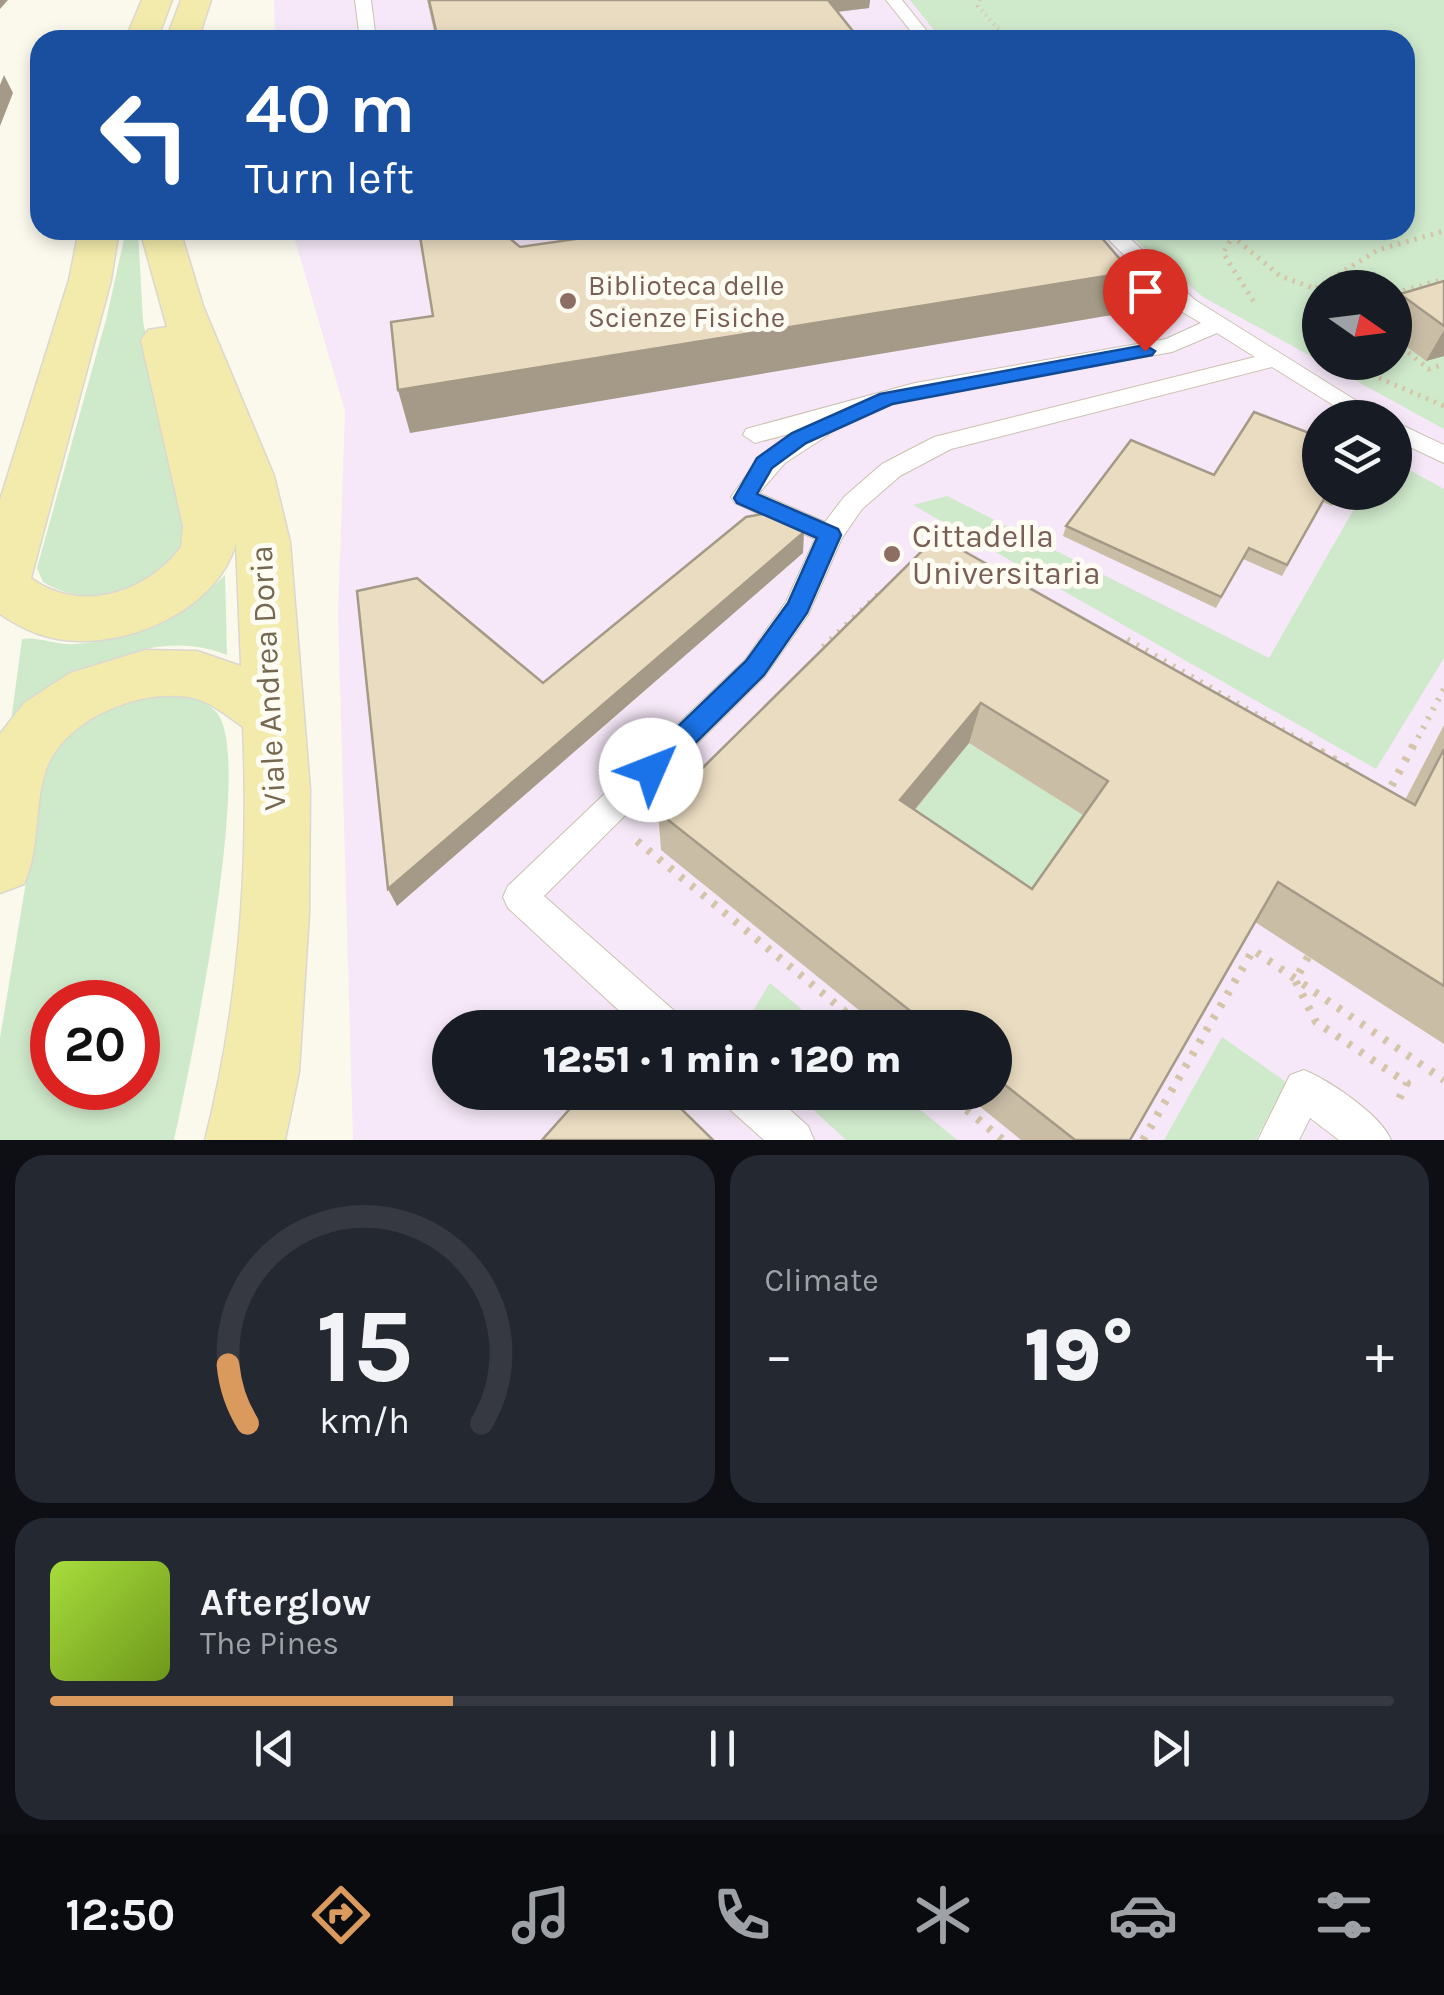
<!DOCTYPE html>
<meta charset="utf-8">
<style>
body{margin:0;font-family:Karla,sans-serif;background:#242831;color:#f1f3f6;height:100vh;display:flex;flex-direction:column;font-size:38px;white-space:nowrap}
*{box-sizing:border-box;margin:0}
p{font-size:32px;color:#9ea1a6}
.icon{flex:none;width:55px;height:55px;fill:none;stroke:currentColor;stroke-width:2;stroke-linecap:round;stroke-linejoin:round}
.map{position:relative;height:1140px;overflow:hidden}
.panel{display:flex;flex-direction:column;gap:15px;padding:15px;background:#0d0f14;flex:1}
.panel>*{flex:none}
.banner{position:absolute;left:30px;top:30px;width:1385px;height:210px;border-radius:30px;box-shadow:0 5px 15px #0003;background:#1a4fa0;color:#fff;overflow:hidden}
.needle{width:65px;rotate:104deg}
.fabs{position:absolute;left:1302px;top:270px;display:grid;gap:20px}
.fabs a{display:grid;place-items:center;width:110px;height:110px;border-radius:50%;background:#171b24;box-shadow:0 5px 15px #0003;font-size:50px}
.speed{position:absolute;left:30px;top:980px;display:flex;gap:20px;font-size:50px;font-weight:700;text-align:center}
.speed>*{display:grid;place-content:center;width:130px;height:130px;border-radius:50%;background:#171b24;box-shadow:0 5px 15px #0003;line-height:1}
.speed .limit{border:15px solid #d22;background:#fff;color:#111}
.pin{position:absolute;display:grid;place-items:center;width:85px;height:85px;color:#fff;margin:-102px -42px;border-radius:50% 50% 50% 0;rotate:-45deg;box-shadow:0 0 10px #0007}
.pin .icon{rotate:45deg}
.me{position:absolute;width:110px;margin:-55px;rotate:46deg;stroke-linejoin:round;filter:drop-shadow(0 0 8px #0008)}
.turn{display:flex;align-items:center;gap:35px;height:210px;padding:0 50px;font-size:45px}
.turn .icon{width:130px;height:130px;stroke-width:2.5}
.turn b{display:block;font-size:70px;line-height:85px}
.big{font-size:75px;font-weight:800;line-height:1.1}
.panel .tile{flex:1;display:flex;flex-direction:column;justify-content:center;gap:15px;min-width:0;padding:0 35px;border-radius:30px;background:#242831}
.panel .dial{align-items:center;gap:0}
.dial svg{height:260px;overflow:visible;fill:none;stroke:#363941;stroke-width:7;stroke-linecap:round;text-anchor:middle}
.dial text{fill:#f1f3f6;stroke:none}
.song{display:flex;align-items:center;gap:30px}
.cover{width:120px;height:120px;border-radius:15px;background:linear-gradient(135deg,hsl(80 70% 55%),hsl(80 70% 35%))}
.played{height:10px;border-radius:5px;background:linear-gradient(90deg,#da995d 30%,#363941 30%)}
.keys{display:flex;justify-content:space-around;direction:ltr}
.heat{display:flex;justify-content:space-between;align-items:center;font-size:55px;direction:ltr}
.panel .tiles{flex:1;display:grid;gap:15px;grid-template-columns:1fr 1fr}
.tile:last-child{grid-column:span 2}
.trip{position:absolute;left:432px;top:1010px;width:580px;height:100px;border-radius:50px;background:#171b24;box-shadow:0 5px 15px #0003;font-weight:800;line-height:100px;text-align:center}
.tabs{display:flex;height:160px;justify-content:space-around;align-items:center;background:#090b0e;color:#9ea1a6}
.tabs .icon{width:70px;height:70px}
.tabs .current{color:#da995d}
.tabs b{font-size:45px;color:#f1f3f6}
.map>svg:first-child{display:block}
.education{fill:#f6e8f8;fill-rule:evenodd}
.green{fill:#cfe9cb;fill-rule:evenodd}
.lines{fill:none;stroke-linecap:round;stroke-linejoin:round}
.service-casing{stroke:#cbc2af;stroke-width:2}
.primary-casing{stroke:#dbd7d2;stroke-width:3}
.path-far3{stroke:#d4c5a8;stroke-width:4;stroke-dasharray:1 5;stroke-linecap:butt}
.path-far2{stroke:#d4c5a8;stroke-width:5;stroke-dasharray:2.5 6;stroke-linecap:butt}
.path-far1{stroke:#d4c5a8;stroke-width:6;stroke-dasharray:2.5 8;stroke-linecap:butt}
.path{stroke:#d4c5a8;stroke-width:8;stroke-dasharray:4 10;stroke-linecap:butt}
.service{fill:#fff;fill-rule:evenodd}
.primary{fill:#f3ebab;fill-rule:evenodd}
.wall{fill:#c9bda6;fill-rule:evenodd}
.shaded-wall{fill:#a49a87}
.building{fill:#eadcc1;stroke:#a49a87;stroke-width:2.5;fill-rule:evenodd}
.route{fill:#1a73e8;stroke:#114b97;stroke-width:2.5}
.education-dot{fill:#8d6e63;stroke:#fefcf3;stroke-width:4}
.labels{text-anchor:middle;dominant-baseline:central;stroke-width:10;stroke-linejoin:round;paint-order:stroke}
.far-education-label{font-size:28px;fill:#785e54;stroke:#fefcf3;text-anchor:start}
.education-label{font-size:32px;fill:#785e54;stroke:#fefcf3;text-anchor:start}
.street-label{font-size:32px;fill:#756750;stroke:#fefcf3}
</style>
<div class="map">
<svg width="1444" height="1140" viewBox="0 0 1444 1140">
<rect width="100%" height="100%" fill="#fbf9ec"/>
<!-- education -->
<path class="education" d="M 274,0 L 1444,0 L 1444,1140 L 353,1140 L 338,615 L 345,411 L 292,230 L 1405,230 L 1405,40 L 275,40 ZM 1320,288 L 1395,288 L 1395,362 L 1320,362 ZM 1320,418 L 1395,418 L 1395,492 L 1320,492 ZM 450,1028 L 995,1028 L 995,1092 L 450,1092 Z"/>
<!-- green -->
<path class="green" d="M 910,0 L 1444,0 L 1444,429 L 1203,297 L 1123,230 L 1405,230 L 1405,40 L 942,40 ZM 1320,288 L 1395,288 L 1395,362 L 1320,362 Z
M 126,230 L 138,230 L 143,321 L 186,534 C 165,590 94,614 43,582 L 37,568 L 107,316 Z
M 1395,462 L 1444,489 L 1444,658 L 1376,769 L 913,505 L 947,496 L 1269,658 L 1363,493 L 1395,492 Z
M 225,575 L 227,655 C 146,623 76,678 11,721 L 22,639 C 38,636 58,646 76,644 C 130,640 187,614 225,575 Z
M 146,695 C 171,695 198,692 217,713 C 255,759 189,1073 174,1140 L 0,1140 L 0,1038 L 46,762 C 71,724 104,710 146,695 ZM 52,1002 L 138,1002 L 138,1088 L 52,1088 Z
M 969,743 L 1090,819 L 1016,925 L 891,838 Z
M 770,983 L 823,1027 L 743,1027 Z
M 1222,1037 L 1286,1082 L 1256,1140 L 1164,1140 Z
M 795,1093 L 900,1093 L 957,1140 L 846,1140 Z"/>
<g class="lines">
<!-- service casing -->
<g class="service-casing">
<path id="service" d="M 355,0 L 371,0 L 376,40 L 360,40 Z
M 886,0 L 902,0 L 934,40 L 918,40 Z
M 1099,230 L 1121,230 L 1195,300 L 1384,418 L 1354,418 L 1272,367 L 951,449 L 900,476 L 862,509 L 842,538 L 808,615 L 765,676 L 544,896 L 679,1015 L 684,1028 L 638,1028 L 508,908 L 503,897 L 508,886 L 745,660 L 786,602 L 815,539 L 735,503 L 731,497 L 758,459 L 792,433 L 755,443 L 743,435 L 746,429 L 915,383 L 1166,339 L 1201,323 L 1179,310 ZM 1217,333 L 1255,357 L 934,437 L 882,464 L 844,497 L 825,522 L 759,493 L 785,463 L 828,435 L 831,429 L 827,423 L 916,398 L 1172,352 Z
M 1395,422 L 1444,445 L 1444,463 L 1395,440 Z
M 1304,1070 C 1329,1080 1381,1115 1391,1140 L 1339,1140 L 1310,1118 L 1299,1140 L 1258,1140 L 1290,1075 Z
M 721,1092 L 770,1092 L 808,1126 L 814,1140 L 764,1140 L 726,1106 Z"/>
</g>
<!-- primary casing -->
<g class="primary-casing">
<path id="primary" d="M 142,0 L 172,0 L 157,40 L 125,40 Z
M 181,0 L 211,0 L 198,40 L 166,40 Z
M 79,230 L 119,230 L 111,280 L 31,578 C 79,614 146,594 181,547 L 183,526 L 141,340 L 148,330 L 167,327 L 140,230 L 180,230 L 203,306 L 274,476 L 290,542 L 310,790 L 309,914 L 299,1072 L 285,1140 L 205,1140 C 239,1007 249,863 243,727 C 229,717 213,704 197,699 C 145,685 64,718 46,770 C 33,808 41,847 24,884 L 0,893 L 0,734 L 24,703 L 70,673 L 145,650 L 197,651 L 241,666 L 236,543 C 218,609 129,648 65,640 C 42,638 19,627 0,614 L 0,500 L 69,280 Z"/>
</g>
<!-- path-far3 -->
<path class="path-far3" d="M 980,0 L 978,6 L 1008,40"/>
<!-- path-far2 -->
<path class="path-far2" d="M 1225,230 L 1280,276 L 1319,290
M 1242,230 L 1233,236 L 1223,253 L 1254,302
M 1316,288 L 1378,250 L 1444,231
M 1395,293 L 1444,279
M 1395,342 L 1429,369 L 1444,364
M 1379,378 L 1444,406"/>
<!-- path-far1 -->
<path class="path-far1" d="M 1120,644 L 1125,638 L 1312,747
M 823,647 L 883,590
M 1413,747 L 1444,689"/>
<!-- path -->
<path class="path" d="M 1308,744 L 1354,771
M 1385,798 L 1414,744
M 637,841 L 865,1028
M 1308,957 L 1295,980 L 1316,1022 L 1407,1083 L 1397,1103
M 945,1092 L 1003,1140
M 1143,1140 L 1253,950 L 1444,1080"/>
<!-- service -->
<use href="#service" class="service"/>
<!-- primary -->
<use href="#primary" class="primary"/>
</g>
<!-- wall -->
<path class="wall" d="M 427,0 L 870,0 L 869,8 L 838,12 L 860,40 L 436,40 Z
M 1444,281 L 1444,356 L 1426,361 L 1395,338 L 1395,304 L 1400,294 Z
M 1214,475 L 1320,492 L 1339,492 L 1332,506 L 1323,502 L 1282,576 L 1243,559 L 1216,608 L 1063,536 L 1066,526 Z
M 937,536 L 1405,800 L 1444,725 L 1444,1044 L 1255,922 L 1130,1140 L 1021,1140 L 962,1092 L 995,1092 L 995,1028 L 881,1028 L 661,850 L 658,812 ZM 969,743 L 1083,815 L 1032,889 L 915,810 Z"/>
<!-- shaded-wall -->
<path class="shaded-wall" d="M 0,0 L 8,0 L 0,9 Z
M 810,0 L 870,0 L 869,8 L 809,15 Z
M 4,75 L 13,93 L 0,126 L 0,85 Z
M 1131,272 L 1118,314 L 410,433 L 398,390 Z
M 1444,330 L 1444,356 L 1426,361 Z
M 804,532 L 803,553 L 397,906 L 388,889 Z
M 981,703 L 969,743 L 891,838 L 900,800 Z"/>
<!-- building -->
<path class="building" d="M 429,0 L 828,0 L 860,40 L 528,40 L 528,39 L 438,40 Z
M 419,230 L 500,230 L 520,247 L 638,230 L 1095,230 L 1131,272 L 398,390 L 391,322 L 433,316 Z
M 1444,281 L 1444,326 L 1400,294 Z
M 1254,412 L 1320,437 L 1320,492 L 1328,492 L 1287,565 L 1249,548 L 1221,597 L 1066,526 L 1131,440 L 1214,475 Z
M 773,512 L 804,532 L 388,889 L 357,591 L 417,578 L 543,683 L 746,517 Z
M 937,536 L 1415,805 L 1444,749 L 1444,986 L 1278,882 L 1130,1140 L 1075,1140 L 995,1077 L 995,1028 L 932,1028 L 658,812 ZM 981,703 L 1108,781 L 1032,889 L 900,800 Z
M 585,1092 L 664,1092 L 713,1140 L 542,1140 Z"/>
<!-- route -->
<path class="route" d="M 1145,345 L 1155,351 L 1152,355 L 892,404 L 806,443 L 772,468 L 757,494 L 838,529 L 841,535 L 807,613 L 764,675 L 660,778 L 651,781 L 641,778 L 638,770 L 641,762 L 746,661 L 788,603 L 817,538 L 737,503 L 734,498 L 757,458 L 792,433 L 880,394 Z"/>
<!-- markers -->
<g class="education-dot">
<circle cx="568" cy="301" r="10"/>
<circle cx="892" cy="554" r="10"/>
</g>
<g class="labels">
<!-- far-education labels -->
<g class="far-education-label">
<text x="588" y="285">Biblioteca delle<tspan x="588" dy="32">Scienze Fisiche</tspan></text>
</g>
<!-- education labels -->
<g class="education-label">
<text x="912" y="536">Cittadella<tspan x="912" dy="37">Universitaria</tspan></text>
</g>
<!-- street labels -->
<g class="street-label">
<text transform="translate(268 678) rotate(-93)">Viale Andrea Doria</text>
</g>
</g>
</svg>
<div class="fabs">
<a><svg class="needle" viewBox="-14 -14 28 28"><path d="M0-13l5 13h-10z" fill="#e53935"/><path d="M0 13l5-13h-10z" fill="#9ea1a6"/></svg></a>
<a><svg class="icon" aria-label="layers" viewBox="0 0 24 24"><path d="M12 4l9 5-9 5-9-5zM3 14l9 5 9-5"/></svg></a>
</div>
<div class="speed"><div class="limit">20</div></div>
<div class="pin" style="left:1145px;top:351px;background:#d93025"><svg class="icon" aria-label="arrive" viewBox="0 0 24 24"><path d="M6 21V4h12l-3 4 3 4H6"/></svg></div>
<svg class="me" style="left:651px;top:770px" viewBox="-20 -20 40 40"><circle r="19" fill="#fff"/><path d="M0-13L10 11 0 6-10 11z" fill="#1a73e8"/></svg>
<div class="trip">12:51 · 1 min · 120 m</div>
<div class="banner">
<div class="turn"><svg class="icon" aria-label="left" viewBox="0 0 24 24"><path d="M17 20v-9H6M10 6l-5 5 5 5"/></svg><div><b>40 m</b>Turn left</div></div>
</div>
</div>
<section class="panel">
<div class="tiles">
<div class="tile dial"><svg viewBox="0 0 100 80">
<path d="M14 69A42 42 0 1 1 86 69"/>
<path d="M14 69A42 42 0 0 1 8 51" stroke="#da995d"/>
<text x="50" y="56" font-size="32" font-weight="700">15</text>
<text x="50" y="72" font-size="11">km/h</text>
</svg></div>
<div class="tile"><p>Climate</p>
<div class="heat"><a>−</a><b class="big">19°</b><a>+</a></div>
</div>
<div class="tile">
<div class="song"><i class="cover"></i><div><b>Afterglow</b><p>The Pines</p></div></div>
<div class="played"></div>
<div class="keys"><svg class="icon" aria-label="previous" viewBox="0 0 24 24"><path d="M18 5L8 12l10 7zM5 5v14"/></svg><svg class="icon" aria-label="pause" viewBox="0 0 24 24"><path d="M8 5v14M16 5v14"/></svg><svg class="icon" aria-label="next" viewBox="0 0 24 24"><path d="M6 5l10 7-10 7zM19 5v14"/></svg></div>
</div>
</div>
</section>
<nav class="tabs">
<b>12:50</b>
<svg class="icon current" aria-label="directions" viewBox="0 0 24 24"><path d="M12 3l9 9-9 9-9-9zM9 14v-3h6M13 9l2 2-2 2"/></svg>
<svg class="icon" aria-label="music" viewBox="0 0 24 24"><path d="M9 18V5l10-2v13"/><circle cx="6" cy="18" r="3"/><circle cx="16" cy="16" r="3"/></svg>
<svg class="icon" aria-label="phone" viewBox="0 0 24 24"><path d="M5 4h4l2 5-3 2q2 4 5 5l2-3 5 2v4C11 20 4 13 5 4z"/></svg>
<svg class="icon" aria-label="climate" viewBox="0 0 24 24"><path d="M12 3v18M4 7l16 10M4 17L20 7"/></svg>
<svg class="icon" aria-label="car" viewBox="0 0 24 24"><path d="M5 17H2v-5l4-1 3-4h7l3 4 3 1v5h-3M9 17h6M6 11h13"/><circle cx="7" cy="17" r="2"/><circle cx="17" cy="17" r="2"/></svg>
<svg class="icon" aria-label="filters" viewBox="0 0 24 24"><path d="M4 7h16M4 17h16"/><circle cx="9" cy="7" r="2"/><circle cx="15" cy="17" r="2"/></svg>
</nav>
